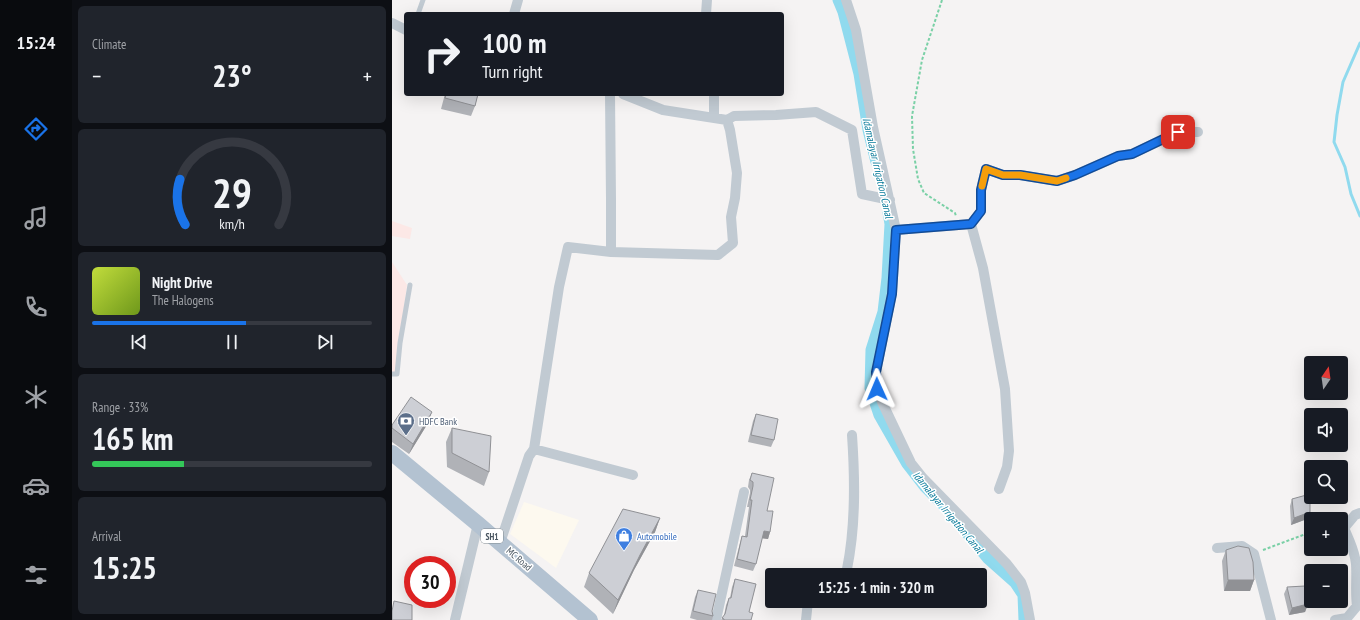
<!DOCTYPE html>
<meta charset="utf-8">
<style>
body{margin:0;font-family:"PT Sans Narrow",sans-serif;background:#20242c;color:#f1f3f6;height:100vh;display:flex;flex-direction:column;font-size:15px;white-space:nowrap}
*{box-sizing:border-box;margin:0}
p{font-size:13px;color:#9ea1a6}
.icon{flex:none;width:22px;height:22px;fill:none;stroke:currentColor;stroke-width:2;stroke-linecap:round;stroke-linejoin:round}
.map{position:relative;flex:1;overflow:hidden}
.panel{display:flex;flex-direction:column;gap:6px;padding:6px;background:#0d0f14;width:320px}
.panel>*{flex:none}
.guide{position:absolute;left:12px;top:12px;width:380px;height:84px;border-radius:4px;box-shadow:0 4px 16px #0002;background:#171b24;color:#f1f3f6;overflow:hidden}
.needle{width:26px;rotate:13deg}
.controls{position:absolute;left:912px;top:356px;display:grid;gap:8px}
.controls a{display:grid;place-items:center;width:44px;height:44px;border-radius:4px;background:#171b24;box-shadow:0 4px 16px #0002;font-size:20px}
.speed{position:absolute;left:12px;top:556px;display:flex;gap:8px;font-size:20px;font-weight:700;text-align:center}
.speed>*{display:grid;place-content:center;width:52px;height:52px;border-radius:50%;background:#171b24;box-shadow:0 4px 16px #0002;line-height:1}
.speed .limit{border:6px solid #d22;background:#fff;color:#111}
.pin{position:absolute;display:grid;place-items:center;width:34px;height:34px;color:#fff;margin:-17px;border-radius:8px;box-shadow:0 2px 6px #0006}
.me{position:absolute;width:44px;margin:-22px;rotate:359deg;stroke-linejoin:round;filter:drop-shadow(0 0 3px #0008)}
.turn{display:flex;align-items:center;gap:14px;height:84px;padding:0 12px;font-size:18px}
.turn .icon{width:52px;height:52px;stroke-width:2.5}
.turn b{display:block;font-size:28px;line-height:34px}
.big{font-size:30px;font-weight:600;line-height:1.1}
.panel .card{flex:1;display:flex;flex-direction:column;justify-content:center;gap:6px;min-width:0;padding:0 14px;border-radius:6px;background:#20242c}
.panel .dial{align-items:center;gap:0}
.dial svg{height:104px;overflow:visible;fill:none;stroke:#363941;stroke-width:7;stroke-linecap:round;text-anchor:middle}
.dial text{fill:#f1f3f6;stroke:none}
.song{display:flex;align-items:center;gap:12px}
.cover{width:48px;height:48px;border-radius:6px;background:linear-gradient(135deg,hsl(70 70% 55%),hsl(80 70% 35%))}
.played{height:4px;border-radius:2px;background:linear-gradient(90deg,#1a73e8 55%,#363941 55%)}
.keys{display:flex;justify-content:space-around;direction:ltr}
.heat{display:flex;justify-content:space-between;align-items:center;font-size:22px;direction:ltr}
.charge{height:6px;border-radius:3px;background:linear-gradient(90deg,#34c759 33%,#363941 0)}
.trip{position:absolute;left:373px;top:568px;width:222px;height:40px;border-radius:4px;background:#171b24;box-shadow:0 4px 16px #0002;font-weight:600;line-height:40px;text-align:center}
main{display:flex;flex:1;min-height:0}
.tab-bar{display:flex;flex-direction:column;width:72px;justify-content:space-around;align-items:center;background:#090b0e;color:#9ea1a6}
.tab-bar .icon{width:28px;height:28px}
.tab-bar .on{color:#1a73e8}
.tab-bar b{font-size:18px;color:#f1f3f6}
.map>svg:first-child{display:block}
.commercial{fill:#fdf9ef}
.medical{fill:#fce8e6}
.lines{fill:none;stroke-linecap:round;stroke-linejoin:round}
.stream{stroke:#90daee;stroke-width:3}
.canal{stroke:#90daee;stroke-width:11}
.path{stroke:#7ad0a6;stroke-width:2;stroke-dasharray:3 2;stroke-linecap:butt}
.lane{stroke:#c1cad2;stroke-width:5}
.street{stroke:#c1cad2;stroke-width:10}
.primary{stroke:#b3c2d1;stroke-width:16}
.wall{fill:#b0b2b7}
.shaded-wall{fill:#909195}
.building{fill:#cdcfd5;stroke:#909195}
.route-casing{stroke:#114b97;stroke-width:10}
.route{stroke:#1a73e8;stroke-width:7}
.slow{stroke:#f59e0b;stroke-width:7}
.labels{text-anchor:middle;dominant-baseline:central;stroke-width:3;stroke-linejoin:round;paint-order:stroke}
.shield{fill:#fff;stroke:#808990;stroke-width:1}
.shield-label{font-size:9px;font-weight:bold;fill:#4a5661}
.service-label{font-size:10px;fill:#4e5e75;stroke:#fff;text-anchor:start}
.shop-label{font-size:10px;fill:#366cbe;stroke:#fff;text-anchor:start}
.street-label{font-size:10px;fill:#4a5661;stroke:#fff}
.water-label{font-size:11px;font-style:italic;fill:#0c7c9b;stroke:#fff}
</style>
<main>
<nav class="tab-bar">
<b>15:24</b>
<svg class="icon on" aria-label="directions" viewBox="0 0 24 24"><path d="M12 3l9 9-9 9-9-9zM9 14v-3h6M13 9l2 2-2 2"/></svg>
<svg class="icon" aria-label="music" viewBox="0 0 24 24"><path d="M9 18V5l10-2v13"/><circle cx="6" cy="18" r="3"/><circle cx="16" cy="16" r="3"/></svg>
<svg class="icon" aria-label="phone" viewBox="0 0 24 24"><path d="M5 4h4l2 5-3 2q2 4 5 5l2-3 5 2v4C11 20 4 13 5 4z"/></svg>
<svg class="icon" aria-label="climate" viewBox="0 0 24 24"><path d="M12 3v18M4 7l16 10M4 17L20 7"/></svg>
<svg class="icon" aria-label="car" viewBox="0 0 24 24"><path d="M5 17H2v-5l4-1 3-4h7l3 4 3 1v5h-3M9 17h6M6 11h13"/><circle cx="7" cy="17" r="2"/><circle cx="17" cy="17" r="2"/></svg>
<svg class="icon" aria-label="filters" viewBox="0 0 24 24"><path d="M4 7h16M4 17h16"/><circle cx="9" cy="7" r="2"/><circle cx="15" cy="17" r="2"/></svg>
</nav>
<section class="panel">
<div class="card"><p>Climate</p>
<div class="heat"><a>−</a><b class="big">23°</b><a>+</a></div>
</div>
<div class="card dial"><svg viewBox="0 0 100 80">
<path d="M14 69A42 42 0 1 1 86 69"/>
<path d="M14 69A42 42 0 0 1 10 34" stroke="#1a73e8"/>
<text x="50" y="56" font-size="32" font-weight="700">29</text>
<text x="50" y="72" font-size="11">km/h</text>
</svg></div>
<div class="card">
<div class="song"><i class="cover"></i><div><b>Night Drive</b><p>The Halogens</p></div></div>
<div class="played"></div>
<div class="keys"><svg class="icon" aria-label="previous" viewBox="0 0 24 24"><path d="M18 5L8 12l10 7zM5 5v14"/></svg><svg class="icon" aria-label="pause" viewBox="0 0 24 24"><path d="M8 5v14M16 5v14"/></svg><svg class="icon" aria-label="next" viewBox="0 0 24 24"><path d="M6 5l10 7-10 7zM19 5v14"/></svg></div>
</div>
<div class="card"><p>Range · 33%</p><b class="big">165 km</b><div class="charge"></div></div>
<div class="card"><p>Arrival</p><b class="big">15:25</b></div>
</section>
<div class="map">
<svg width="968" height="620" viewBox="0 0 968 620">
<rect width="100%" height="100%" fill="#f5f3f3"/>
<!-- commercial -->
<path class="commercial" d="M 132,502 L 187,520 L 164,568 L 118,534 Z"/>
<!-- medical -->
<path class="medical" d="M 0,221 L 20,228 L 18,239 L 0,236 Z
M 0,262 L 15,285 L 3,372 L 0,372 Z"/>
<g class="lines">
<!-- stream -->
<path class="stream" d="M 968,43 L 951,82 L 945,115 L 942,142 L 953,167 L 959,194 L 968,216"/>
<!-- canal -->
<path class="canal" d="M 446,0 L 451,12 L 467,74 L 476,130 L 484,162
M 496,212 L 498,224 L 495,278 L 491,312 L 479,350 L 478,388 L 487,415 L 515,464 L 532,486 L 554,508 L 596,559 L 623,583 L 631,595 L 632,620"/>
<!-- path -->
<path class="path" d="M 550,0 L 530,60 L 520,116 L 521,149 L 526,179 L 532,193 L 563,213 L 564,216
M 871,550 L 919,532"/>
<!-- lane -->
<path class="lane" d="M 26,14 L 31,0
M 0,374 L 5,374 L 8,343 L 18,285"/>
<!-- street -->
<path class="street" d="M 454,0 L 464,30 L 481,127 L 504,230 L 500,293 L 484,372 L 485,389 L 490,402 L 519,463 L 531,478 L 615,564 L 629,582 L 633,593 L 638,620
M 122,14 L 126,0
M 314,14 L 315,0
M 0,23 L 14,30
M 218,94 L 219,200 L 219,252 L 326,255 L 341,243 L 339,217 L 343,198 L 345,173 L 338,130 L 335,120 L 342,116 L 384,115 L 424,112 L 460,130 L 470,194 L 498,200
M 231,94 L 271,110 L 335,120
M 322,94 L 322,118
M 579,224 L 591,268 L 613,389 L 617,451 L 615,467 L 607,489
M 504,230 L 579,224 L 589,211 L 589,190 L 594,169 L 611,175 L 628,175 L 665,181 L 683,175 L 726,156 L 740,154 L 786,132 L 806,132
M 142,449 L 241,475
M 108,543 L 137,456 L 142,449 L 167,287 L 176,247 L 219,252
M 825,548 L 850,546 L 862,554 L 879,620
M 420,575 L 420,573 L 454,573 L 455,569 C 464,525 463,479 460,435
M 63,620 L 86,524
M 324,620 L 352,492
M 414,620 L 416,601
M 943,620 L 955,618 L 965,606 C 963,592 965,578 964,564 C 963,551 957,540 952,528 L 963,515 L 968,513"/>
<!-- primary -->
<path class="primary" d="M 0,453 L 86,524 L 198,620"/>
</g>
<!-- wall -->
<path class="wall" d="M 53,94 L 86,94 L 83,106 L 79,116 L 49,109 Z
M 364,414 L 382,440 L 379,447 L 356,442 L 361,421 Z
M 36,423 L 17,454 L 0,442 L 0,425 Z
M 60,428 L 97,472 L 92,486 L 55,467 L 54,442 Z
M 360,473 L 375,511 L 378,532 L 376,539 L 370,538 L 364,564 L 361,571 L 342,566 L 348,543 L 350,536 L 353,536 L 357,507 L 355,507 L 358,493 L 358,490 L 356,487 L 357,480 Z
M 900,499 L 918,512 L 915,519 L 899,525 L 898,506 Z
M 268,518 L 263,532 L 242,570 L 221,614 L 192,587 L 197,573 Z
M 834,550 L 862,580 L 858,591 L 832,591 L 830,561 Z
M 343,579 L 357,612 L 359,620 L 329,620 L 332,616 L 334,605 L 337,598 L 338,598 L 340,587 Z
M 895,587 L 916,604 L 913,612 L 897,615 L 892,594 Z
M 306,590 L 320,611 L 321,616 L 320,620 L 305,620 L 298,618 L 303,597 Z"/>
<!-- shaded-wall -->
<path class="shaded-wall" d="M 40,412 L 36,423 L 17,454 L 21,444 Z
M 918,512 L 915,519 L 899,525 L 902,518 Z
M 268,518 L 263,532 L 242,570 L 221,614 L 226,600 L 248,555 Z
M 372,531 L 378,532 L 376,539 L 369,538 Z
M 836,580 L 862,580 L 858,591 L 832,591 Z
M 916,604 L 913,612 L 897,615 L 900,608 Z"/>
<!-- building -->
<path class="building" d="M 54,94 L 86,94 L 83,106 L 53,98 Z
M 19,397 L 40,412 L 21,444 L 0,428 L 0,425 Z
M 364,414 L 386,419 L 382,440 L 359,435 Z
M 60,428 L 99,436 L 97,472 L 60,453 Z
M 360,473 L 382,478 L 375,511 L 381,511 L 378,532 L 372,531 L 364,564 L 345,559 L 350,536 L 355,537 L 360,500 L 358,500 L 361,486 L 361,482 L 358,480 Z
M 918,494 L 918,512 L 902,518 L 900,499 Z
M 231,509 L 268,518 L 248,555 L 226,600 L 197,573 Z
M 846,546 L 857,548 L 861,562 L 862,580 L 836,580 L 834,550 Z
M 343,579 L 364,584 L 357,612 L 361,613 L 359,620 L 332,620 L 332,619 L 330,618 L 333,614 L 337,598 L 339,598 Z
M 913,586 L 916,604 L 900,608 L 895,587 Z
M 306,590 L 324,594 L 320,611 L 321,616 L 301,611 Z
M 2,601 L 20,605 L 20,620 L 0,620 L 0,611 Z"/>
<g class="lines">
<!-- route casing -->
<g class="route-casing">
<path id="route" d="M 485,389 L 484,372 L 500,294 L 504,230 L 579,224 L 589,211 L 589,190 L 594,169 L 611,175 L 628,175 L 665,181 L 683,175 L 726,156 L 740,154 L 786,132"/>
</g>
<!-- route -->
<use href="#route" class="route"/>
<!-- slow -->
<path class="slow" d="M 590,186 L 594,169 L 611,175 L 628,175 L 665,181 L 674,178"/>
</g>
<!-- icons -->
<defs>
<g id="bank-pin" transform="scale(0.9)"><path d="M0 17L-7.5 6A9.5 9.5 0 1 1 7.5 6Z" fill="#5c6f8a" stroke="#fff"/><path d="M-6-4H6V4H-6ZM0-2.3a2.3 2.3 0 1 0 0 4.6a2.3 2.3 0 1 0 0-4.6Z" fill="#fff"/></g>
<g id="shop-pin" transform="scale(0.9)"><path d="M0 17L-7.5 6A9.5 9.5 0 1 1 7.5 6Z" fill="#3f7fe0" stroke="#fff"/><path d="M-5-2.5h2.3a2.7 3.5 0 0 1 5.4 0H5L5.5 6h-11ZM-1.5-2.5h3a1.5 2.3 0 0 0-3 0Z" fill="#fff"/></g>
</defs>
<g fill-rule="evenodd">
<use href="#bank-pin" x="14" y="421"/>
<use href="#shop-pin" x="232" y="536"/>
</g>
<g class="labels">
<!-- shield labels -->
<rect class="shield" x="89" y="529" width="22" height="14" rx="3"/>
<g class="shield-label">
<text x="100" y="536">SH1</text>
</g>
<!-- service labels -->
<g class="service-label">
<text x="27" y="421">HDFC Bank</text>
</g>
<!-- shop labels -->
<g class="shop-label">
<text x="245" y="536">Automobile</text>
</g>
<!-- street labels -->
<g class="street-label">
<text transform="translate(127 559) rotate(41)">MC Road</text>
</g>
<!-- water labels -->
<g class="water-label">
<text transform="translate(486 168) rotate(77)">Idamalayar Irrigation Canal</text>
<text transform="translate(556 512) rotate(50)">Idamalayar Irrigation Canal</text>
</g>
</g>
</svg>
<div class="controls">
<a><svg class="needle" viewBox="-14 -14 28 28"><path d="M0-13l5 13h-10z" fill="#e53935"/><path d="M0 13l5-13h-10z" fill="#9ea1a6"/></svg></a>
<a><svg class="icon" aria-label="sound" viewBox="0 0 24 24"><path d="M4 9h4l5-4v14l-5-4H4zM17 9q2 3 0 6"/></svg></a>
<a><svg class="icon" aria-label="search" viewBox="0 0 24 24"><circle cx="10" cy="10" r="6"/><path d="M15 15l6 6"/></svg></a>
<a>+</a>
<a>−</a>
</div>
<div class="speed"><div class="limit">30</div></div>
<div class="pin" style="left:786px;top:132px;background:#d93025"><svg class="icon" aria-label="arrive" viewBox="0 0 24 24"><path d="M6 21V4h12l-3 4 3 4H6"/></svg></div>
<svg class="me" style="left:485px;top:389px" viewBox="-20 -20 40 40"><path d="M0-17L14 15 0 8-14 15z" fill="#1a73e8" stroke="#fff" stroke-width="4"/></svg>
<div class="trip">15:25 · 1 min · 320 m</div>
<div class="guide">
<div class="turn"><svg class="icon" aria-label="right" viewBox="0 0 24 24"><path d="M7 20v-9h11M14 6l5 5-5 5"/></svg><div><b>100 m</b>Turn right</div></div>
</div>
</div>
</main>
